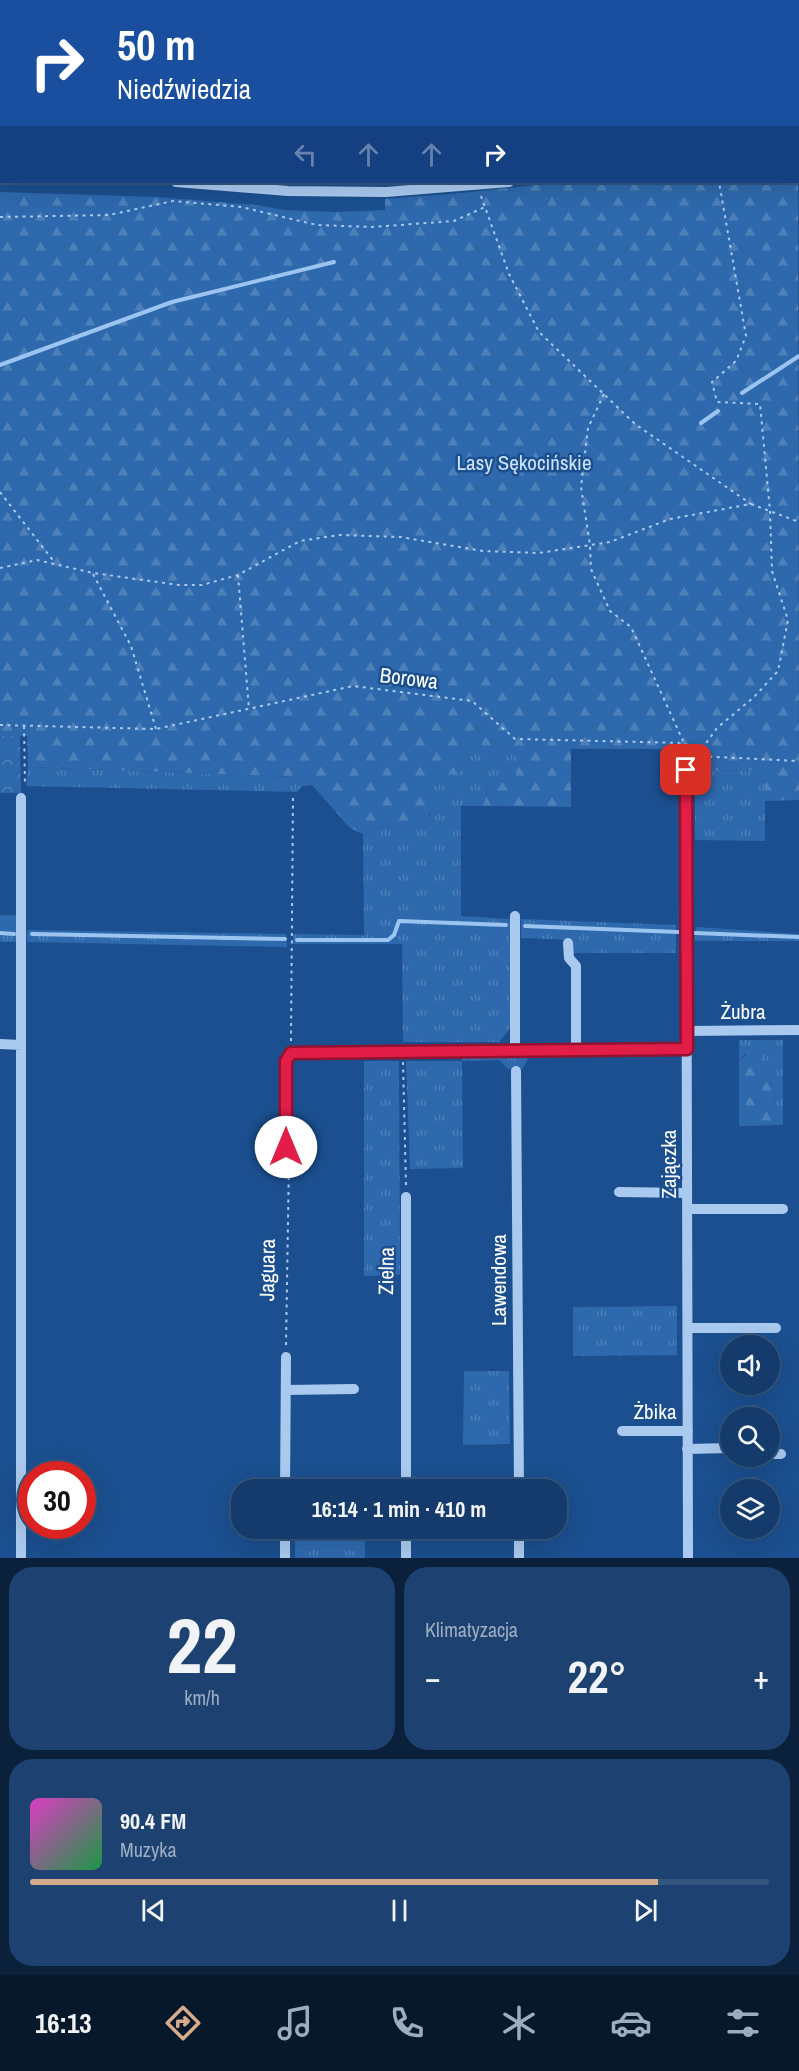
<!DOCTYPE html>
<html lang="pl">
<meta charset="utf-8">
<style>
body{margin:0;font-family:"Archivo Narrow",sans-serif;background:#1d4271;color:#f1f3f6;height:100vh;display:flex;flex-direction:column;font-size:22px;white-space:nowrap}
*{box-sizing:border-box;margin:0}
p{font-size:20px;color:#9dadc1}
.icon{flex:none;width:33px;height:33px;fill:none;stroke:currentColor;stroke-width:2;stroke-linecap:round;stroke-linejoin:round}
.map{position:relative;height:1558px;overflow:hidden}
.drawer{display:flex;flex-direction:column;gap:9px;padding:9px;background:#0b203b;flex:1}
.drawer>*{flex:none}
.banner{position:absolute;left:0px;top:0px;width:800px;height:183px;box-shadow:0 6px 24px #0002,0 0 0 2px #33557e;background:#1a4fa0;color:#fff;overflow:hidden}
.buttons{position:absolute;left:720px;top:1335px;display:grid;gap:12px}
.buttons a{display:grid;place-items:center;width:60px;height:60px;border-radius:50%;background:#143b6b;box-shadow:0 6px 24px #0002,0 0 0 2px #33557e;font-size:30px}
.speed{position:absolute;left:18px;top:1461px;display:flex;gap:12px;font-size:30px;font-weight:700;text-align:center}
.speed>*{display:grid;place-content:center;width:78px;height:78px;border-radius:50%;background:#143b6b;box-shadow:0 6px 24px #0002,0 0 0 2px #33557e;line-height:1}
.speed .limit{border:9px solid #d22;background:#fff;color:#111}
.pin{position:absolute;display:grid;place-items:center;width:51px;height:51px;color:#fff;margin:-26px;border-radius:12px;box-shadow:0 3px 9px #0006}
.me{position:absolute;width:66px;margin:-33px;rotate:0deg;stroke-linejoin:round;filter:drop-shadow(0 0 4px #0008)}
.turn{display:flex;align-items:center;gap:21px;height:126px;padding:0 18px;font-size:27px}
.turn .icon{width:78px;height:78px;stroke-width:2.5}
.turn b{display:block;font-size:42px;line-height:51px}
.lanes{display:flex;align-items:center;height:57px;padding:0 18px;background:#0003;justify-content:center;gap:30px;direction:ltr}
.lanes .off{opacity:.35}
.big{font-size:45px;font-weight:700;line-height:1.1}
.drawer .widget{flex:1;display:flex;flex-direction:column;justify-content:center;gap:9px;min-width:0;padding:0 21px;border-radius:24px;background:#1d4271}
.drawer .dial{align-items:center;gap:0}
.dial b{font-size:78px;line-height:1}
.song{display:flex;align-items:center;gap:18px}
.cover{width:72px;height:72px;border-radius:9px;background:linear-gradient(135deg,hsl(310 70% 55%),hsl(140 70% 35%))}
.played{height:6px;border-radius:3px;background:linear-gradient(90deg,#d6ab8b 85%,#33557e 85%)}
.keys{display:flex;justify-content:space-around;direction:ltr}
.heat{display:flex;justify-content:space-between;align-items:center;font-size:33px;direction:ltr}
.drawer .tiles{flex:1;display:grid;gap:9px;grid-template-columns:1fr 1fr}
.widget:last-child{grid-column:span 2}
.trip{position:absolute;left:231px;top:1479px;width:336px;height:60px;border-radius:24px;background:#143b6b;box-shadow:0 6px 24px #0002,0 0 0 2px #33557e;font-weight:700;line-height:60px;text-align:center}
.dock{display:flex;height:96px;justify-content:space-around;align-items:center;background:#08182b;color:#9dadc1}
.dock .icon{width:42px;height:42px}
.dock .active{color:#d6ab8b}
.dock b{font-size:27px;color:#f1f3f6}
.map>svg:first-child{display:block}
.grass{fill:url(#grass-tufts)}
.forest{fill:url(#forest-firs)}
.park{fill:url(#park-crowns)}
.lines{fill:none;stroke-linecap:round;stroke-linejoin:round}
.stream{stroke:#9cc4f0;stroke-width:4}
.path{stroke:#a9c9ee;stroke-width:2;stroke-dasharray:3 4.5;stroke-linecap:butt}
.minor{stroke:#a9c9ee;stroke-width:10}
.route-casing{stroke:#92132f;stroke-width:15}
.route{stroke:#e11d48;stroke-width:10}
.labels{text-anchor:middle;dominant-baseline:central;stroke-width:5;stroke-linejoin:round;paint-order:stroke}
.park-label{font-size:21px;fill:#cfe3fa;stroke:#1b4f8f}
.street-label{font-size:21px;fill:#fff;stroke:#1b4f8f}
</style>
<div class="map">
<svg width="799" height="1558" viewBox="0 0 799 1558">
<defs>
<pattern id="grass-tufts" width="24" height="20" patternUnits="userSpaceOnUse" patternTransform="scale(1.5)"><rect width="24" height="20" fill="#2e69ad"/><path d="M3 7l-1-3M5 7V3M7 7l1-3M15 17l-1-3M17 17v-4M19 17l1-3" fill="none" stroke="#4d80b9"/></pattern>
<pattern id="forest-firs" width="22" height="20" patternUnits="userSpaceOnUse" patternTransform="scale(1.5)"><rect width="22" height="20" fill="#2e69ad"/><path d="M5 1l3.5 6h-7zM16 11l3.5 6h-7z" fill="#4d80b9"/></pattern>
<pattern id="park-crowns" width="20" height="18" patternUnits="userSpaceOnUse" patternTransform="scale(1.5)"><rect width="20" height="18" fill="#2e69ad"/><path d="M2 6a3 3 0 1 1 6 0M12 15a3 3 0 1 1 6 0" fill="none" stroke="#4d80b9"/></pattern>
</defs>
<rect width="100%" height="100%" fill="#1b4f8f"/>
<!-- grass -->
<path class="grass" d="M 164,0 L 301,0 L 301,1 L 164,2 Z
M 337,0 L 440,0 L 440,1 L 337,2 Z
M 549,0 L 676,0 L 676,2 Z
M 460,748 L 516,750 L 516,783 L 493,783 L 488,789 L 483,806 L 461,806 L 461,916 L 511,919 L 511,1027 L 499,1042 L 403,1042 L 402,944 L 293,944 L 293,934 L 364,935 L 363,834 L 387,825 L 404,832 L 430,816 L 431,778 Z
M 28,767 L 297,777 L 307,780 L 312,785 L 302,786 L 297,792 L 26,786 Z
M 759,770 L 765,783 L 765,841 L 695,840 L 695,771 Z
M 0,915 L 16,915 L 16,942 L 0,942 Z
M 521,919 L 676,925 L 676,953 L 572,953 L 571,940 L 521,938 Z
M 696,927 L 799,934 L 799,941 L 695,941 Z
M 27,930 L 286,934 L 287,947 L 27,942 Z
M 739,1040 L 783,1040 L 783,1118 C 771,1109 777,1098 772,1086 C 768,1076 764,1069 763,1058 L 745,1054 L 739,1060 Z
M 528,1054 L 528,1059 L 522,1069 L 508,1069 L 499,1060 L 462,1061 L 463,1168 L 410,1169 L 406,1061 L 462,1061 L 462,1056 Z
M 364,1061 L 399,1061 L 400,1275 L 364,1276 Z
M 677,1306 L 677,1355 L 573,1356 L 573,1307 Z
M 464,1371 L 509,1371 L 510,1444 L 463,1445 Z
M 295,1536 L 365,1536 L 365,1558 L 295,1558 Z"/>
<!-- forest -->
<path class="forest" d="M 677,0 L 799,0 L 799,136 L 798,2 L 676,1 Z
M 798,155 L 799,800 L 765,801 L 765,783 L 759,783 L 759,770 L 695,771 L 689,754 L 667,749 L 571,749 L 571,807 L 483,806 L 488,789 L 493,783 L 516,783 L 516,750 L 461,749 L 461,773 L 431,778 C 430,809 438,823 404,832 L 387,825 L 363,834 L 350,828 L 312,785 L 307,780 L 297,777 L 28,767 L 27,736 L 0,736 L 0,192 L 156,197 L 256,205 L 285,210 L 334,212 L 385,210 L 385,199 L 461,193 L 564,182 L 798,182 Z
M 751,1052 L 758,1053 L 764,1058 C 764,1069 768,1076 772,1086 C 777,1098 771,1109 783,1118 L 783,1125 L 739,1126 L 739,1060 Z"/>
<!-- park -->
<path class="park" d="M 0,736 L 20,736 L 21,793 L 0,793 Z"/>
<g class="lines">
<!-- stream -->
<path class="stream" d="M 0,365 L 172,302 L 334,262
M 742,393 L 799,356
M 701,423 L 718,411
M 525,926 L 678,932
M 0,933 L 14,934
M 695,933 L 799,937
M 32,934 L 285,939
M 297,940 L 388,940 L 394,935 L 399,921 L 506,925"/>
<!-- path -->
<path class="path" d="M 445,0 L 446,2
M 481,196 L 509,274 L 539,332 L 635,424 L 751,504
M 0,217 L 109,215 L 173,201 L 241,207 L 317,225 L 372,227 L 454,221 L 485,207
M 604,394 L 588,428 L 581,487 L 590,545 L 591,569 L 610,611 L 631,627 L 684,743
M 0,492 L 55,563
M 0,568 L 37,560 L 93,573 L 179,585 L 202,585 L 238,575 L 300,541 L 339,535 L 401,537 L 483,551 L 539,553 L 610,542 L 670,519 L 751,504 L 799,522
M 93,574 L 131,646 L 156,729
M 238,575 L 249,709
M 0,725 L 156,729 L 353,686 L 472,701 L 515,739 L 684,743 L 696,756 L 799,761
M 24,726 L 25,786
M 693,761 L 717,728 L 754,697 L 778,671 L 788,620 L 772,571 L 770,511 L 760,404 L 717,402 L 712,382 L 736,361 L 746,336 L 719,182
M 291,1041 L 293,796
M 403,1062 L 406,1185
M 286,1345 L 289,1159"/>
<!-- minor -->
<path class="minor" d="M 149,0 L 149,2
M 798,147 L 799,147
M 0,177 L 2,177
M 176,182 L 288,191 L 386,192 L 509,182
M 686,770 L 688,1558
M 515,916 L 515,1050
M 568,943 L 569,958 L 576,966 L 576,1050
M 687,1031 L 799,1030
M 0,1044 L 21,1045
M 516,1071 L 519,1490
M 286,1147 L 286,1061 L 291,1053 L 687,1049
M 619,1192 L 687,1193
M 687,1209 L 783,1209
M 688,1328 L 776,1328
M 286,1390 L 354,1389
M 622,1431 L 688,1431
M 687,1449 L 730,1448
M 770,1454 L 781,1454
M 285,1490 L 286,1357
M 406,1490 L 406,1197
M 406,1528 L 406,1558
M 519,1528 L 519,1558
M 21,1558 L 21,798
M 285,1558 L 285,1528"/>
</g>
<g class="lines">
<!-- route casing -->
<g class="route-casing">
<path id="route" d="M 286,1147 L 286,1061 L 291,1053 L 687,1049 L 686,770"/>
</g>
<!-- route -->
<use href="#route" class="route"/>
</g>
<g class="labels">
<!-- park labels -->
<g class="park-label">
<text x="524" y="462">Lasy Sękocińskie</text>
</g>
<!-- street labels -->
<g class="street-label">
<text transform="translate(409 678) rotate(7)">Borowa</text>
<text x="743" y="1011">Żubra</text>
<text transform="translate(668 1164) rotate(-90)">Zajączka</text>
<text transform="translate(267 1270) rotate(-89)">Jaguara</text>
<text transform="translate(386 1271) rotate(-89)">Zielna</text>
<text transform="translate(498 1280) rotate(-90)">Lawendowa</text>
<text x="655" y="1411">Żbika</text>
</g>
</g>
</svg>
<div class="buttons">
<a><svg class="icon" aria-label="sound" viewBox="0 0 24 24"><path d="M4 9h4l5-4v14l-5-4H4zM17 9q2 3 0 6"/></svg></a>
<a><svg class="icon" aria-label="search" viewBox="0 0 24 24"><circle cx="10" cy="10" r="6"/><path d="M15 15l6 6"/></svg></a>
<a><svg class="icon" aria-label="layers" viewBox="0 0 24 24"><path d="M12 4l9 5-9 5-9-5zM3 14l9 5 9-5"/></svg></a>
</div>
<div class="speed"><div class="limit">30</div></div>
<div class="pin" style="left:686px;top:770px;background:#d93025"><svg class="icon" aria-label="arrive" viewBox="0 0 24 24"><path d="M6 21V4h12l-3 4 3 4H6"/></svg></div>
<svg class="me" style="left:286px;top:1147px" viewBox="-20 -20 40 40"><circle r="19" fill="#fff"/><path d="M0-13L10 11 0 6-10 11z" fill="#e11d48"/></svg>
<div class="trip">16:14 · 1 min · 410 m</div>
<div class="banner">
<div class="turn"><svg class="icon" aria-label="right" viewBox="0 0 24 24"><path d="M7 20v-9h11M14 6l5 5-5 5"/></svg><div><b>50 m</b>Niedźwiedzia</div></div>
<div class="lanes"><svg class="icon off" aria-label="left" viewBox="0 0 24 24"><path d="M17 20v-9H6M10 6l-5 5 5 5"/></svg><svg class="icon off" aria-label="ahead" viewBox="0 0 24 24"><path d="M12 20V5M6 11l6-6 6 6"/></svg><svg class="icon off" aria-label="ahead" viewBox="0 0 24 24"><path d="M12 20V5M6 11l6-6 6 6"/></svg><svg class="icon" aria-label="right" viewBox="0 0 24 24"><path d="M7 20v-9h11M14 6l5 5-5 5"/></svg></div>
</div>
</div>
<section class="drawer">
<div class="tiles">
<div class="widget dial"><b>22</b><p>km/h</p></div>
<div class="widget"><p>Klimatyzacja</p>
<div class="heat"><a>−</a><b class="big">22°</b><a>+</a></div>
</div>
<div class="widget">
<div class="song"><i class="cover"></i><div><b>90.4 FM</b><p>Muzyka</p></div></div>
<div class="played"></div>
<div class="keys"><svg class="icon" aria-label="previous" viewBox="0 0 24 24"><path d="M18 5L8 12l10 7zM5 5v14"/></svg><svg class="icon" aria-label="pause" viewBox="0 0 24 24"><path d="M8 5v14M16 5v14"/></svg><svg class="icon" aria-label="next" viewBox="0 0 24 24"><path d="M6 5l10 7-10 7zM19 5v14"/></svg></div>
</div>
</div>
</section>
<nav class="dock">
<b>16:13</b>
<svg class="icon active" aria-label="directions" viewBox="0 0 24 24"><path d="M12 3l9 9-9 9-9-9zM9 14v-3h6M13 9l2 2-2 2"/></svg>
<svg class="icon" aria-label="music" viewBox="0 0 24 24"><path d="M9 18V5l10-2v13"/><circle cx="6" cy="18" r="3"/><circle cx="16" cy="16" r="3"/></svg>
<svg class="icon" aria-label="phone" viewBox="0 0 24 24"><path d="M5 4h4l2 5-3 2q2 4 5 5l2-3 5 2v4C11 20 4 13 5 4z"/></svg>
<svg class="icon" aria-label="climate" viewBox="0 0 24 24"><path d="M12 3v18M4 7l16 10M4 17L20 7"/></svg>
<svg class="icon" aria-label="car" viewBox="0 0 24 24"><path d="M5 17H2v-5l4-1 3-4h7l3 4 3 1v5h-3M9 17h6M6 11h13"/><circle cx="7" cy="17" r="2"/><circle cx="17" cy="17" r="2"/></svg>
<svg class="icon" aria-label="filters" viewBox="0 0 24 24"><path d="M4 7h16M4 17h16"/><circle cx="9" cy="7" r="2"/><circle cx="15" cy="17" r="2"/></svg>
</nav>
